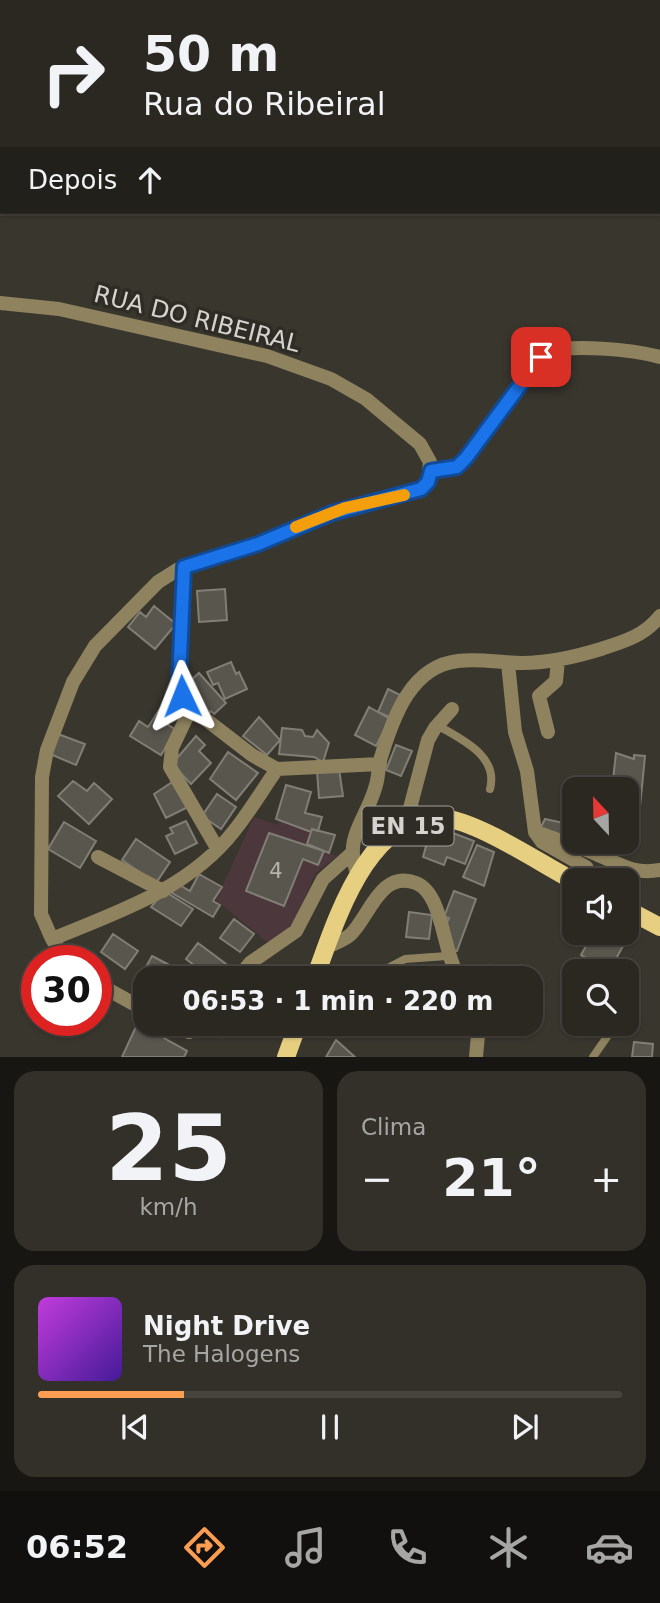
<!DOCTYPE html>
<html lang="pt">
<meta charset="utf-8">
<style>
body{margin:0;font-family:"DejaVu Sans",sans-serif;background:#33302a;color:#f1f3f6;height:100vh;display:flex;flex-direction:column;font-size:26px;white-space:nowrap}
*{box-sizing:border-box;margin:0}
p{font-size:23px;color:#a6a6a5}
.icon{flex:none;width:38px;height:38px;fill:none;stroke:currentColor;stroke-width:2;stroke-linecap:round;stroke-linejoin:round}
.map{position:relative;height:1057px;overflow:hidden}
.sheet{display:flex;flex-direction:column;gap:14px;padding:14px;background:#181613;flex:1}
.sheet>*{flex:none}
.banner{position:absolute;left:0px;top:0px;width:662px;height:214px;box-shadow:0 2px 5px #0004,0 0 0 2px #474440;background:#2b2822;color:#f1f3f6;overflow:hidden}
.needle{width:46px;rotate:338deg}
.buttons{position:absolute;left:562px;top:777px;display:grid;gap:14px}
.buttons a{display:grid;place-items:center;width:77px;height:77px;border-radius:14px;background:#2b2822;box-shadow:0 2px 5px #0004,0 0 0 2px #474440;font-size:35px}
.speed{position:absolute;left:21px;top:945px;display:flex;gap:14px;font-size:35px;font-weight:700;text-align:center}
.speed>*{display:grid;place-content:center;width:91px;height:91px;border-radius:50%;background:#2b2822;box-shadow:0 2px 5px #0004,0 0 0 2px #474440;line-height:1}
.speed .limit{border:10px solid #d22;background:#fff;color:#111}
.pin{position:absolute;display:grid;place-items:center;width:60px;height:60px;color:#fff;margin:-30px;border-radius:14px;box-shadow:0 4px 10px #0006}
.me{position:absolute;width:77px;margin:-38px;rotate:358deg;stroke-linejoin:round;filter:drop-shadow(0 0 5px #0008)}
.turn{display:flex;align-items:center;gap:24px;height:147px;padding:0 28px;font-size:32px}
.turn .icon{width:91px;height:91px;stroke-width:2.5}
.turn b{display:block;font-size:49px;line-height:60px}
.then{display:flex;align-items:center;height:66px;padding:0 28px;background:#0003;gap:14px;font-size:26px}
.big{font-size:52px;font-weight:700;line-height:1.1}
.sheet .tile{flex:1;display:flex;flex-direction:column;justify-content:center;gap:10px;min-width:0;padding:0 24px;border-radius:21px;background:#33302a}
.sheet .dial{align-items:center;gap:0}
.dial b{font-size:91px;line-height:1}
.song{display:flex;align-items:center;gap:21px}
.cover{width:84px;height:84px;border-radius:10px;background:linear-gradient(135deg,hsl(290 70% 55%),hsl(260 70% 35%))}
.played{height:7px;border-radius:4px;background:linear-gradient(90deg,#fc9e52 25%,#474440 25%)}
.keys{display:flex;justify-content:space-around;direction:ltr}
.heat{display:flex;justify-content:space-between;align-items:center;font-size:38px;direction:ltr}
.sheet .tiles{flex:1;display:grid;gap:14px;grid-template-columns:1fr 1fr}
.tile:last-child{grid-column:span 2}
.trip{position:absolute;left:133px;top:966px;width:410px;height:70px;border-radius:21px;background:#2b2822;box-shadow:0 2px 5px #0004,0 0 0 2px #474440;font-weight:700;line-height:70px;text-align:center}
.tab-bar{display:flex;height:112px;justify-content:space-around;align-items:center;background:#11100e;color:#a6a6a5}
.tab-bar .icon{width:49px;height:49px}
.tab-bar .current{color:#fc9e52}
.tab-bar b{font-size:32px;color:#f1f3f6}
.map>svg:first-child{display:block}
.industrial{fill:#4c373c}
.building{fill:#59564e;stroke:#817e76;stroke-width:2}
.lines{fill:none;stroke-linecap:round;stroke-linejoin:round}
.lane{stroke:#8f835f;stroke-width:8}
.street{stroke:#8f835f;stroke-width:14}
.primary{stroke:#e7cf82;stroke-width:18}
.route-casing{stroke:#114b97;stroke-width:18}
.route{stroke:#1a73e8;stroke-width:12}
.slow{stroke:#f59e0b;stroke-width:12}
.labels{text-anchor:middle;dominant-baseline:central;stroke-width:7;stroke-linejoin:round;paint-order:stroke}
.number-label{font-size:21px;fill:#b6b4af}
.shield{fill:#2f2c25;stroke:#a3a19c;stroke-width:2}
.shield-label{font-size:23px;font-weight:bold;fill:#d5d3cf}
.street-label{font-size:24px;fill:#d5d3cf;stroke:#2f2c25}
</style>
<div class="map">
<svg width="660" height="1057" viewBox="0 0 660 1057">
<rect width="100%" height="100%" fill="#39362e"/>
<!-- industrial -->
<path class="industrial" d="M 254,817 L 277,825 L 279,821 L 311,832 L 307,844 L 337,856 L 316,873 L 294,922 L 281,935 L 267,942 L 216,900 Z"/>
<!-- building -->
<path class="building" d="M 225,589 L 227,620 L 199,622 L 197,591 Z
M 154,606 L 176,624 L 155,649 L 128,627 L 140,612 L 146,617 Z
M 231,662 L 236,674 L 239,672 L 247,689 L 225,699 L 218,683 L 213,685 L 207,672 Z
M 199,673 L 226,703 L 214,714 L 211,711 L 206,716 L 182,688 Z
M 388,689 L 402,696 L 392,718 L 378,712 Z
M 369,707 L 390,719 L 376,746 L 355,735 Z
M 159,710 L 171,717 L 167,724 L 176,730 L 161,755 L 130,736 L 139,721 L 148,727 Z
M 259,717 L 280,740 L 267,755 L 243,736 Z
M 282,728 L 302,730 L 305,736 L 313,737 L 317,730 L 329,743 L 323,762 L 314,757 L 279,754 Z
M 58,734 L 85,744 L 76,765 L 50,754 Z
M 196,736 L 205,745 L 199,751 L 211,763 L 191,784 L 172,764 Z
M 396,745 L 412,751 L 401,776 L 386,770 Z
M 228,752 L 258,773 L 236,800 L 210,779 Z
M 616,753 L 634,759 L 634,755 L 645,756 L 640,807 L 635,807 L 633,830 L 626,829 L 626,789 L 612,789 Z
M 339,769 L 343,796 L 319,798 L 317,771 Z
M 73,781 L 87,791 L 94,783 L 112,799 L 89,824 L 58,796 Z
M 174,781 L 188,807 L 166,818 L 154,794 Z
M 286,785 L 311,792 L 305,813 L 322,817 L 318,831 L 312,829 L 311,832 L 276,819 Z
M 217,794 L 236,807 L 221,829 L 202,816 Z
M 545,819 L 568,824 L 566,842 L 538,833 Z
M 186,821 L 197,843 L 175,854 L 166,836 L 173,833 L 170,828 Z
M 64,822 L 96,841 L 80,868 L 48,849 Z
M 432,825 L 474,841 L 465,864 L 447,857 L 444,865 L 423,857 Z
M 312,829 L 335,835 L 329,853 L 307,844 Z
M 269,833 L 324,851 L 318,865 L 303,859 L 284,906 L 246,891 Z
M 136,839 L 170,862 L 156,883 L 122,860 Z
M 477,845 L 494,852 L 484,886 L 463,877 Z
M 199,874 L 222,887 L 213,901 L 220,905 L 213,917 L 172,893 L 178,884 L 190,891 Z
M 164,891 L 193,909 L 181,926 L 151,907 Z
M 454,891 L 476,899 L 457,951 L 447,947 L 445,927 L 449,918 L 444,917 Z
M 409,912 L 432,915 L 429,939 L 406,937 Z
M 234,919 L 254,934 L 240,952 L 220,938 Z
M 626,927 L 632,930 L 612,966 L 598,958 L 595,963 L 581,955 L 593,933 L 606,940 L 610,933 L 626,933 Z
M 113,934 L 138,951 L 125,969 L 101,952 Z
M 198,943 L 230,967 L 221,978 L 211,978 L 186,959 Z
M 152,956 L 179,970 L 174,978 L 145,978 L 145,990 L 136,985 Z
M 490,965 L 515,970 L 514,978 L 488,978 Z
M 140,1018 L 145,1024 L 159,1028 L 155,1033 L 187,1051 L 184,1057 L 122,1057 Z
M 206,1024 L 231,1024 L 222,1037 Z
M 336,1040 L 355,1057 L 326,1057 Z
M 634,1042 L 653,1044 L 652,1057 L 632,1057 Z"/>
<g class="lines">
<!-- lane -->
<path class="lane" d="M 437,725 C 460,739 499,755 490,789
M 384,970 L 405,959 L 447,956
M 593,1057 L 609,1034"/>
<!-- street -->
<path class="street" d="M 0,303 L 59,309 L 267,356 L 331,379 L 366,399 L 420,444 L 430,462 L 428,482 L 416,491 L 345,508 L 250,547 L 177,570 L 158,582 L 95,646 L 73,682 L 47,750 L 42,777 L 41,914 L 52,939 L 67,961
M 431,472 L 453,468 L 461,463 L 545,353 C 570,343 634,350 660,357
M 184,567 L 180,686 L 182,696 L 191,708 L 252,755 L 277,769 L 380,764
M 508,663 L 515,732 L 527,771 L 535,832 L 542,842 L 586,867 L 594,880
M 191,708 L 172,748 L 170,767 L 217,848
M 548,732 L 539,696 L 556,681 L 558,660
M 405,827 L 428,740 L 435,728 L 452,709
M 542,834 C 560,841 579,846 596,854 C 620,864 633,875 660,870
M 98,857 L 163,891
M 358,875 C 342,837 367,820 376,785 C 379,775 378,764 382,754 C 394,715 412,666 458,661 C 479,658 501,663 522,663 C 549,663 575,657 601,649 C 625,641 644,636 660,616
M 52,939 C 117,912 189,889 234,831 C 250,811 263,789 277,769
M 326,947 C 334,944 343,941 350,935 C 369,918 380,869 416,883 C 444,894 442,954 460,978
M 238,978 L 250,963 L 296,931 L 323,879 L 351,854
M 96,983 L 145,1010
M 171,1024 L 189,1032 L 204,1024
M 476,1057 L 479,1024"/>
<!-- primary -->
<path class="primary" d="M 626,909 L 660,927
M 315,978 C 335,923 370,805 449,819 C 485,826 540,863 574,881
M 286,1057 L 298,1024"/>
</g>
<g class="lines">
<!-- route casing -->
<g class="route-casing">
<path id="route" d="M 182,696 L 179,681 L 184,567 L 258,544 L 332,513 L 421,489 L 428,482 L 431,471 L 457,467 L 466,458 L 541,357"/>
</g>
<!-- route -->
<use href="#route" class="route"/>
<!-- slow -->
<path class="slow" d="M 296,527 L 345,508 L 404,495"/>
</g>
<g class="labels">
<!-- number labels -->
<g class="number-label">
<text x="276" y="871">4</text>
</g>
<!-- shield labels -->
<rect class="shield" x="362.5" y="806.5" width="91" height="39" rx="5"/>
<g class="shield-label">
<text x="408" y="826">EN 15</text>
</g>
<!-- street labels -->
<g class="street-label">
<text transform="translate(197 319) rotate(14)">RUA DO RIBEIRAL</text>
</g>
</g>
</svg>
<div class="buttons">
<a><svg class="needle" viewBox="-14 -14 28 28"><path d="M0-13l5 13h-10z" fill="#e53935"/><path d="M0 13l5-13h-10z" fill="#a6a6a5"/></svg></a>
<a><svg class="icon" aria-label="sound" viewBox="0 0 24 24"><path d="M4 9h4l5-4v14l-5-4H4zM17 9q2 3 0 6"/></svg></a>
<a><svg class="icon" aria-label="search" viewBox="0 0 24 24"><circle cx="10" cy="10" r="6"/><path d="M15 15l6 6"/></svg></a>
</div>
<div class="speed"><div class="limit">30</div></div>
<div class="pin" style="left:541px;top:357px;background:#d93025"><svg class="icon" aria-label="arrive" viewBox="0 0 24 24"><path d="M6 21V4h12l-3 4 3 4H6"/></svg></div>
<svg class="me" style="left:182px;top:696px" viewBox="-20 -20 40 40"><path d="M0-17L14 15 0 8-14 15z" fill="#1a73e8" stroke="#fff" stroke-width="4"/></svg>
<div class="trip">06:53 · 1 min · 220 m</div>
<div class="banner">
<div class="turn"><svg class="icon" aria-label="right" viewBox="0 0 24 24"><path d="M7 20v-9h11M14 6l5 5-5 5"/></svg><div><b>50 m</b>Rua do Ribeiral</div></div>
<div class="then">Depois<svg class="icon" aria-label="ahead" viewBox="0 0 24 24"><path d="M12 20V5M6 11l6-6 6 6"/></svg></div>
</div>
</div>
<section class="sheet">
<div class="tiles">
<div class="tile dial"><b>25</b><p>km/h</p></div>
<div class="tile"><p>Clima</p>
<div class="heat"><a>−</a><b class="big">21°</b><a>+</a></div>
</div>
<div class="tile">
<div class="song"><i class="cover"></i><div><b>Night Drive</b><p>The Halogens</p></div></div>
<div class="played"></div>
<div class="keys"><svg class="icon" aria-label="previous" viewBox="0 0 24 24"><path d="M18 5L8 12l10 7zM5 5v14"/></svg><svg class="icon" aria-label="pause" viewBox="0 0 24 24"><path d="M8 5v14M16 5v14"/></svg><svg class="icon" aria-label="next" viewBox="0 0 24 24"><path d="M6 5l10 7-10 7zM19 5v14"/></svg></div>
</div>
</div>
</section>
<nav class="tab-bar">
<b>06:52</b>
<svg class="icon current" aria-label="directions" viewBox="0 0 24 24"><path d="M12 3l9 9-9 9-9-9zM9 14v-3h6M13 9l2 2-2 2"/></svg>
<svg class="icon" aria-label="music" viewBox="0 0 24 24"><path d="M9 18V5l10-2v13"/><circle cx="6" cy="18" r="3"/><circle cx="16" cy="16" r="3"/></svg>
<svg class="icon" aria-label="phone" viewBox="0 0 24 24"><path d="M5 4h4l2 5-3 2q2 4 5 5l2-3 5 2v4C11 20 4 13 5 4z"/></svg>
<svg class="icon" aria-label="climate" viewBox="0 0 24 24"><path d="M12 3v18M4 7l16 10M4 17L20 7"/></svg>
<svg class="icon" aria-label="car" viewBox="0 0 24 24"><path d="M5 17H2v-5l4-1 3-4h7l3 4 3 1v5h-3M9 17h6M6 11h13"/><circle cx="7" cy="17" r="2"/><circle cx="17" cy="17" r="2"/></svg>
</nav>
